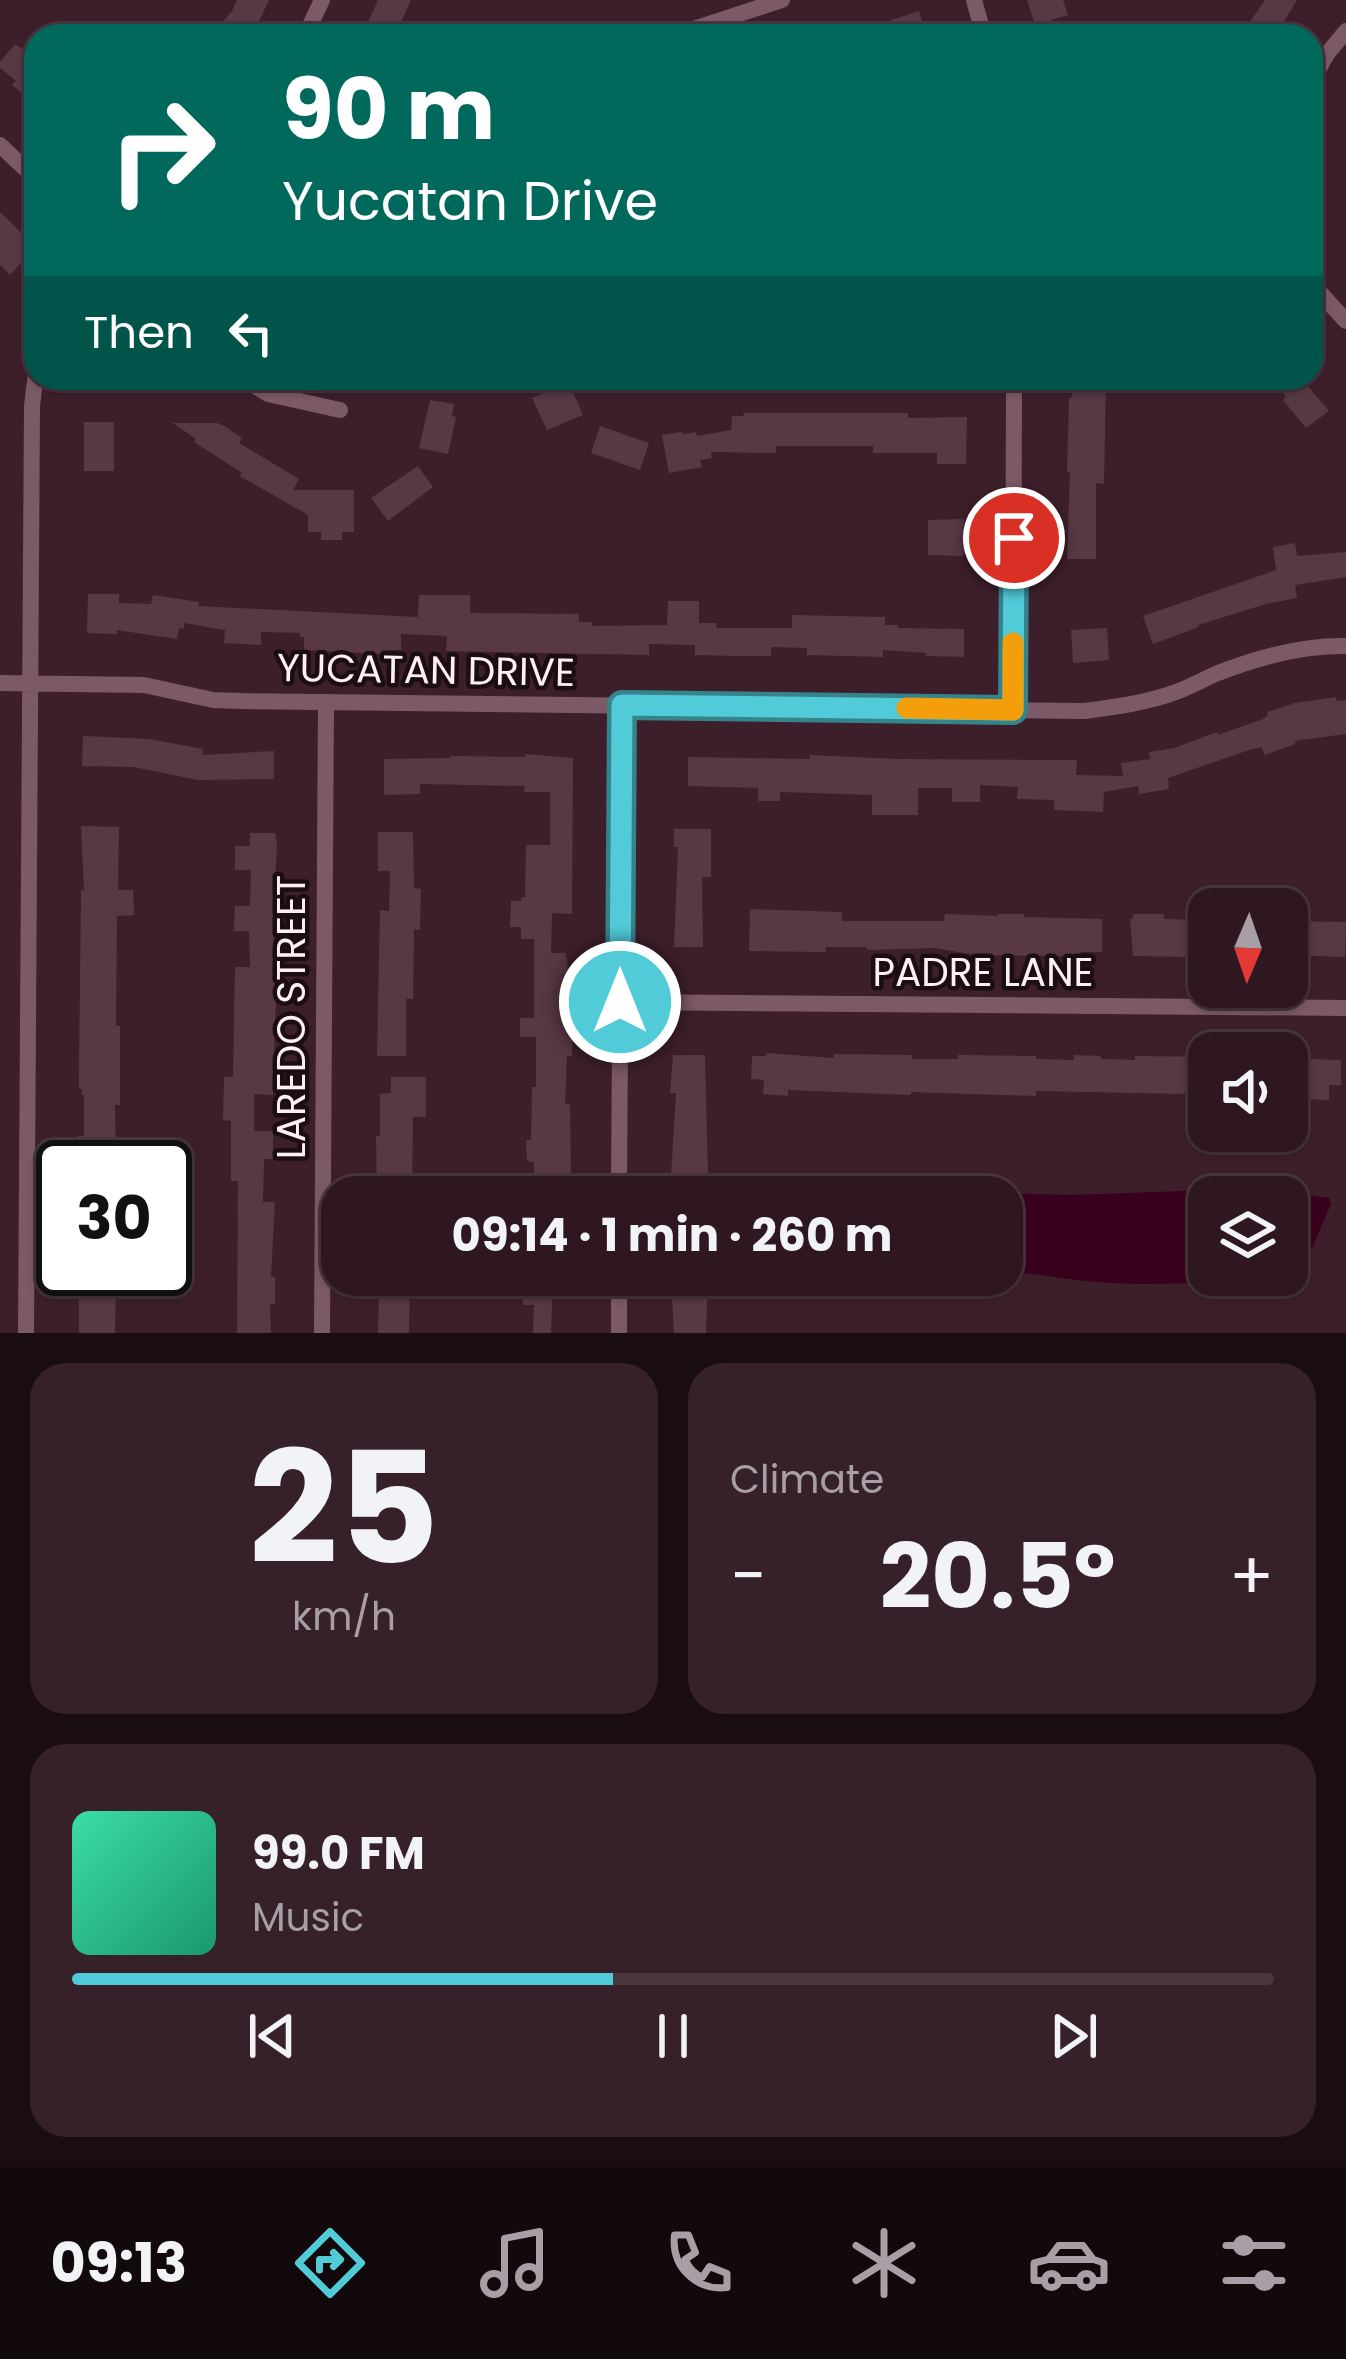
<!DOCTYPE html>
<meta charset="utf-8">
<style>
body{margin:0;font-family:Poppins,sans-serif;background:#362029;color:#f1f3f6;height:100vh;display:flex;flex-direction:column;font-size:45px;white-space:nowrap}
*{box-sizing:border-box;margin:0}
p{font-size:39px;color:#a79fa5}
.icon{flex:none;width:66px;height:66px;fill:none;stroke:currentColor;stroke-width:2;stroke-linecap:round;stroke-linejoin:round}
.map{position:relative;height:1333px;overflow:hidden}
.drawer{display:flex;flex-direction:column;gap:30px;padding:30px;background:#190d12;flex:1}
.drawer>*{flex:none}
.top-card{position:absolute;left:24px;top:24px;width:1299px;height:366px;border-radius:36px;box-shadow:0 3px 9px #0004,0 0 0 3px #49363e;background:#00695c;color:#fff;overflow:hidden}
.needle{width:78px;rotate:182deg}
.controls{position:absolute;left:1188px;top:888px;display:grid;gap:24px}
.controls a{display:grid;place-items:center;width:120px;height:120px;border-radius:24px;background:#2e1720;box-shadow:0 3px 9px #0004,0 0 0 3px #49363e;font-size:60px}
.speed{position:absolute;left:36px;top:1140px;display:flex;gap:24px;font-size:60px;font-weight:700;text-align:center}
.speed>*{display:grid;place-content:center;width:156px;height:156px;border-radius:50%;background:#2e1720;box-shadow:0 3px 9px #0004,0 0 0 3px #49363e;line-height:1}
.speed .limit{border:6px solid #111;border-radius:18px;background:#fff;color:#111}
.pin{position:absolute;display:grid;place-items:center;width:102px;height:102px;color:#fff;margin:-51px;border:6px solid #fff;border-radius:50%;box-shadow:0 3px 12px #0007}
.me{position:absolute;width:132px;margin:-66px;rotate:0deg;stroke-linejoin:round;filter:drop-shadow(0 0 9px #0008)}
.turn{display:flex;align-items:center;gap:42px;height:252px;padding:0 60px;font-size:54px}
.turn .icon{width:156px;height:156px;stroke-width:2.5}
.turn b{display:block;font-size:84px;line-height:102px}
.then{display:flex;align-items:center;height:114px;padding:0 60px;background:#0003;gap:24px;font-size:45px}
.big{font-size:90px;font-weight:700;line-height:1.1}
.drawer .card{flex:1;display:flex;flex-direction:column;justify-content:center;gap:18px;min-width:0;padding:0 42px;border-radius:36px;background:#362029}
.drawer .dial{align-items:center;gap:0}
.dial b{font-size:156px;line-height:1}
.song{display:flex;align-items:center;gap:36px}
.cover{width:144px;height:144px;border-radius:18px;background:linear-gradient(135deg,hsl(160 70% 55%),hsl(160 70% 35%))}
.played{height:12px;border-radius:6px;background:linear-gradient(90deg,#52cbd8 45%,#49363e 45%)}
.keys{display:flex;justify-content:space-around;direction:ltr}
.heat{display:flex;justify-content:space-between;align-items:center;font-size:66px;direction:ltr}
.drawer .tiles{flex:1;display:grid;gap:30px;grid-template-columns:1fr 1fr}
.card:last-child{grid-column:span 2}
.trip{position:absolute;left:321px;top:1176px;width:702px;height:120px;border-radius:36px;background:#2e1720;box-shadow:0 3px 9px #0004,0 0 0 3px #49363e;font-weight:700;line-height:120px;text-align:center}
.tabs{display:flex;height:192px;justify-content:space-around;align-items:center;background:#12090d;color:#a79fa5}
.tabs .icon{width:84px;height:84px}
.tabs .current{color:#52cbd8}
.tabs b{font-size:54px;color:#f1f3f6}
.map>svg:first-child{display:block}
.water{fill:#39001d}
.building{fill:#583845}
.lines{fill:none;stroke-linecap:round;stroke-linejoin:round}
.street{stroke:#7c5966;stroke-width:16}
.route-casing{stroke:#35848c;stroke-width:30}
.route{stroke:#52cbd8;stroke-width:21}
.slow{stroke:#f59e0b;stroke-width:21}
.labels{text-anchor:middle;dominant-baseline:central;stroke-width:9;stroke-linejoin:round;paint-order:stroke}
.street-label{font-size:39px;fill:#ffeef4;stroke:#1b0e13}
</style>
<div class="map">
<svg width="1346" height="1333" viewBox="0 0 1346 1333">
<rect width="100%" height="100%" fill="#3d1f2b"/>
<!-- water -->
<path class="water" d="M 1210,1190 L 1276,1191 L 1329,1198 L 1331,1204 L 1308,1257 L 1287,1267 L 1287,1197 L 1209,1197 L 1209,1275 L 1271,1275 L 1263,1279 C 1205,1283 1144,1287 1086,1281 C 1057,1278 1031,1272 1002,1272 L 1002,1197 L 876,1197 L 961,1192 L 1071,1195 Z"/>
<!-- building -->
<path class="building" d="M 237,0 L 269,0 L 252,36 L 211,36 L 232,11 Z
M 378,0 L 411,0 L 395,36 L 362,36 Z
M 1027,0 L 1063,0 L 1068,15 L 1035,25 Z
M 1265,0 L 1297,0 L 1275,36 L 1240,36 Z
M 919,11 L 926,36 L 856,36 L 855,32 Z
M 15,44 L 36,58 L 36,97 L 32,94 L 29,99 L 12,85 L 16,81 L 0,68 L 0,62 Z
M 0,212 L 36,247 L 10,275 L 0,265 Z
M 548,378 L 567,378 L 583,415 L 547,430 L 532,398 L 542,394 L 537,383 Z
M 1073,378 L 1106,379 L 1104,484 L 1096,483 L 1096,559 L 1067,559 L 1070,472 L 1067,472 L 1069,398 L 1072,398 Z
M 1290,378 L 1301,378 L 1329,411 L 1306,428 L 1283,400 L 1286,397 L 1278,387 Z
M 430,400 L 454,404 L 452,416 L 456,417 L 448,454 L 419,448 Z
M 743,413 L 908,413 L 908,418 L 967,417 L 966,464 L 937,464 L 937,453 L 873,453 L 873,446 L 776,446 L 776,453 L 711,452 L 712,458 L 700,460 L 702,467 L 669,473 L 662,435 L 682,432 L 683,434 L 696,432 L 697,436 L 731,430 L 732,416 L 744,416 Z
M 84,422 L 114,422 L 114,471 L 84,471 Z
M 173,423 L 217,423 L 226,427 L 242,438 L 239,443 L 299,479 L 293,490 L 354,490 L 354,532 L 342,532 L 342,540 L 321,540 L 321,532 L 308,532 L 308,515 L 240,476 L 242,473 L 194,442 L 196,439 Z
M 600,426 L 649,443 L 640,470 L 591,453 Z
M 418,466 L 433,487 L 388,521 L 371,498 Z
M 964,519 L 964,556 L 928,555 L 928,520 Z
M 1295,543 L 1297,556 L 1346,552 L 1346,577 L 1295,585 L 1297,598 L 1266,604 L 1198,625 L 1199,627 L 1153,644 L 1143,616 L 1276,570 L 1273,547 Z
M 88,594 L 119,594 L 119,603 L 151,604 L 153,595 L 199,602 L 198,606 L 418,617 L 419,595 L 470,595 L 470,613 L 579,614 L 579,622 L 592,622 L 592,626 L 667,625 L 668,601 L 699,601 L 699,623 L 717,623 L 716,628 L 792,628 L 792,615 L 885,617 L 885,625 L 898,625 L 898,628 L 964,629 L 964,657 L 926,656 L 926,653 L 883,650 L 883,657 L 807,655 L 807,648 L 771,647 L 771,656 L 735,656 L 695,655 L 695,645 L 649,644 L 649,655 L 446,651 L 447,636 L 401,634 L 401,650 L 383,650 L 382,654 L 304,650 L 304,637 L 300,637 L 300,633 L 261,632 L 261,645 L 224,643 L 225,630 L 184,623 L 184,629 L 179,628 L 177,639 L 117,630 L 117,634 L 87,633 Z
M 1107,628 L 1109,660 L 1073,663 L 1071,630 Z
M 1336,697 L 1336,701 L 1346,700 L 1346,734 L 1294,741 L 1296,744 L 1264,755 L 1262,747 L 1249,750 L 1168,778 L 1169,789 L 1139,794 L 1138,786 L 1104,792 L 1103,812 L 1054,810 L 1054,800 L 1017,799 L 1018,787 L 980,785 L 980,802 L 952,802 L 952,788 L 918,788 L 918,815 L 872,815 L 872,795 L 780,792 L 780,801 L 758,801 L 758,788 L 688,786 L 688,757 L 810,759 L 810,755 L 899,759 L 1077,760 L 1076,775 L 1123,776 L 1121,763 L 1150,759 L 1149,752 L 1174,748 L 1217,732 L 1218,735 L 1263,719 L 1268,715 L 1267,712 L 1295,703 Z
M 83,736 L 149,739 L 203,749 L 202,755 L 274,751 L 274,779 L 198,780 L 134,767 L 82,766 Z
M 525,754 L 573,758 L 572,914 L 552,913 L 551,953 L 566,953 L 569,978 L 573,978 L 572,1056 L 567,1056 L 565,1104 L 570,1104 L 571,1178 L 534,1178 L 534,1162 L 527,1161 L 526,1140 L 531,1140 L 532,1087 L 536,1087 L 536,1037 L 520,1037 L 520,1018 L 534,1018 L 534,939 L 521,939 L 521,927 L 510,927 L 511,901 L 521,901 L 522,897 L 525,897 L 526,845 L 550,845 L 550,792 L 524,792 L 525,786 L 420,784 L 420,794 L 384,795 L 384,759 L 450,758 L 450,756 L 525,757 Z
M 81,826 L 119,827 L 118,890 L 133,890 L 134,915 L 117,916 L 116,1026 L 120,1026 L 120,1105 L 115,1105 L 116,1167 L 79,1167 L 78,1136 L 84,1136 L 84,1095 L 82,1095 L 82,1089 L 79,1089 L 79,1071 L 81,890 L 84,890 Z
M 674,829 L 711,829 L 711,877 L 702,877 L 703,947 L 674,947 L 678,847 L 674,847 Z
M 378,832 L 413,832 L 414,888 L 421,889 L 420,930 L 414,929 L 413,999 L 406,999 L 406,1056 L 377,1056 L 380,910 L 389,911 L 390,871 L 378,871 Z
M 250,833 L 275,833 L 277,844 L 274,905 L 277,905 L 276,932 L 273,932 L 276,993 L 273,1095 L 254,1094 L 254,1131 L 273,1131 L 273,1159 L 264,1159 L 263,1202 L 275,1202 L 271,1277 L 275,1277 L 275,1304 L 270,1304 L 271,1333 L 237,1333 L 238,1181 L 231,1181 L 231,1121 L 223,1120 L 224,1077 L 233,1077 L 235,967 L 250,967 L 249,931 L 234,931 L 235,906 L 250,906 L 251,870 L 235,870 L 235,846 L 250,846 Z
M 750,909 L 842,912 L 842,921 L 944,921 L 945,914 L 998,916 L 998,914 L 1024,914 L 1024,917 L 1102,919 L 1102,952 L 1081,952 L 1081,956 L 977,955 L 934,948 L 867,950 L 867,947 L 826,947 L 826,952 L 749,951 Z
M 1133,914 L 1164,914 L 1164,919 L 1209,920 L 1209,953 L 1203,952 L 1203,957 L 1133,956 L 1130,919 L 1133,919 Z
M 1287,921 L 1346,922 L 1345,957 L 1287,955 Z
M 766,1053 L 834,1058 L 834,1054 L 912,1055 L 912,1059 L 958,1059 L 958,1055 L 1036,1056 L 1036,1059 L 1074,1060 L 1074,1055 L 1101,1056 L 1101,1059 L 1135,1060 L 1135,1056 L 1209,1057 L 1209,1100 L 1188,1099 L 1188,1094 L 1036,1091 L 1036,1096 L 911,1092 L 911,1095 L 788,1090 L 788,1096 L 763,1094 L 764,1080 L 751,1079 L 752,1056 L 766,1056 Z
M 673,1055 L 705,1055 L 708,1177 L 671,1176 L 676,1093 L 670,1093 Z
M 1304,1059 L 1341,1060 L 1341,1085 L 1329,1085 L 1329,1100 L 1303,1099 Z
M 391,1077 L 426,1077 L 426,1117 L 413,1117 L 412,1197 L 377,1197 L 376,1136 L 380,1136 L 380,1094 L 391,1093 Z
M 79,1269 L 116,1269 L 115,1333 L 79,1333 Z
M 374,1275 L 410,1275 L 409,1333 L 378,1333 L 379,1293 L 374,1293 Z
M 524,1275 L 553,1275 L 551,1333 L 533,1333 L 534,1305 L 523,1305 Z
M 675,1275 L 708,1275 L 706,1333 L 674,1333 L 671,1278 L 675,1278 Z"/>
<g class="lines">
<!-- street -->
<path class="street" d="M 974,0 L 984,36
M 305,36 L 322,0
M 672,36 L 782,0
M 1311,83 L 1327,54 L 1346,31
M 0,145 L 36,179
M 1311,283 L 1346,321
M 242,378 L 268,394 L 340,410
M 0,683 L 144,685 L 213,700 L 242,701 L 1084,711 C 1115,707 1146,703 1176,692 C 1190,687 1204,679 1218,673 C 1259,657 1303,645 1346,646
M 1013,710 L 1014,378
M 620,1002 L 1346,1008
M 619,1197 L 622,705
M 26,1333 L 32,406 L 36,373
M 322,1333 L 326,702
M 619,1333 L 619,1275"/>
</g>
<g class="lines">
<!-- route casing -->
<g class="route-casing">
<path id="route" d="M 620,1002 L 622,705 L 1013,710 L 1014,538"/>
</g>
<!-- route -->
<use href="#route" class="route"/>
<!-- slow -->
<path class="slow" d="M 907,708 L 1013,710 L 1013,643"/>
</g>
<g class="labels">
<!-- street labels -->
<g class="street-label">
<text transform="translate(426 670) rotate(1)">YUCATAN DRIVE</text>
<text x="983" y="972">PADRE LANE</text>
<text transform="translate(291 1017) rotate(-90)">LAREDO STREET</text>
</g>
</g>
</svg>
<div class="controls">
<a><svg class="needle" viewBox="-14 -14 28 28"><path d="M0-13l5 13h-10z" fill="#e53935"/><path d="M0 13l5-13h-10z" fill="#a79fa5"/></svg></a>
<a><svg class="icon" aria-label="sound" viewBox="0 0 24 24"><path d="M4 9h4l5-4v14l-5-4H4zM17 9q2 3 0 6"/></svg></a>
<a><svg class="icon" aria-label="layers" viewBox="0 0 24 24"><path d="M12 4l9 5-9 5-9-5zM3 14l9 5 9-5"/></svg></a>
</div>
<div class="speed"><div class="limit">30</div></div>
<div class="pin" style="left:1014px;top:538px;background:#d93025"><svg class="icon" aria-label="arrive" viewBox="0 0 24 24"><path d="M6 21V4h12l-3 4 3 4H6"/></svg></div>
<svg class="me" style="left:620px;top:1002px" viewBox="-20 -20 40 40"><circle r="17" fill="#52cbd8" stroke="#fff" stroke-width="3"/><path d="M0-11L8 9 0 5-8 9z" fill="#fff"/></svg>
<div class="trip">09:14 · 1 min · 260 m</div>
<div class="top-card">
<div class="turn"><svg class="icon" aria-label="right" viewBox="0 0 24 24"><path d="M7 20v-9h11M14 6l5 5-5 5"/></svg><div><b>90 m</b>Yucatan Drive</div></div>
<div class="then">Then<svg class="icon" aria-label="left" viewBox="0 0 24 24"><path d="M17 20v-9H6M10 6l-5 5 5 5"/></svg></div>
</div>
</div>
<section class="drawer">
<div class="tiles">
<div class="card dial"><b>25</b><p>km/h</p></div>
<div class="card"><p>Climate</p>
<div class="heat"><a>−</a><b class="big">20.5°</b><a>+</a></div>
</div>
<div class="card">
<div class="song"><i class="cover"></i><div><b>99.0 FM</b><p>Music</p></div></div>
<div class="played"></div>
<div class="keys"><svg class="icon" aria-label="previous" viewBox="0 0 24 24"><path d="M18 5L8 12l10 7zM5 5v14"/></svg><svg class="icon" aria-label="pause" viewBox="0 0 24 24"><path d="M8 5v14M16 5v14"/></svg><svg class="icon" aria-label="next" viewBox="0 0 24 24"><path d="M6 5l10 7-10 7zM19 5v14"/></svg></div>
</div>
</div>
</section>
<nav class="tabs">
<b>09:13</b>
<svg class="icon current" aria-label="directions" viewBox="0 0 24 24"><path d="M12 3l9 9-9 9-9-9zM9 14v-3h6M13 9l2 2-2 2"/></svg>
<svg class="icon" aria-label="music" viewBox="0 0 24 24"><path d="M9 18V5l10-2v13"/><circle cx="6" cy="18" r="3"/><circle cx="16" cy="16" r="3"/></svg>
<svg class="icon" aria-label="phone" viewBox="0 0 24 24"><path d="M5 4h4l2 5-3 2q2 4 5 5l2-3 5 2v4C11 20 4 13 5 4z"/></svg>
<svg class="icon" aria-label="climate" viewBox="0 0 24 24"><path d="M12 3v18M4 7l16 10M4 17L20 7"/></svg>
<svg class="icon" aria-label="car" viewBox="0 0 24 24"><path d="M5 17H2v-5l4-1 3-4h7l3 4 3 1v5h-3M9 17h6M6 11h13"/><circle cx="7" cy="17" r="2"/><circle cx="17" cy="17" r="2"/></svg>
<svg class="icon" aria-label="filters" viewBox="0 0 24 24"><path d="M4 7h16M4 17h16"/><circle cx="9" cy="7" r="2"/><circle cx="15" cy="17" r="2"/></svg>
</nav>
